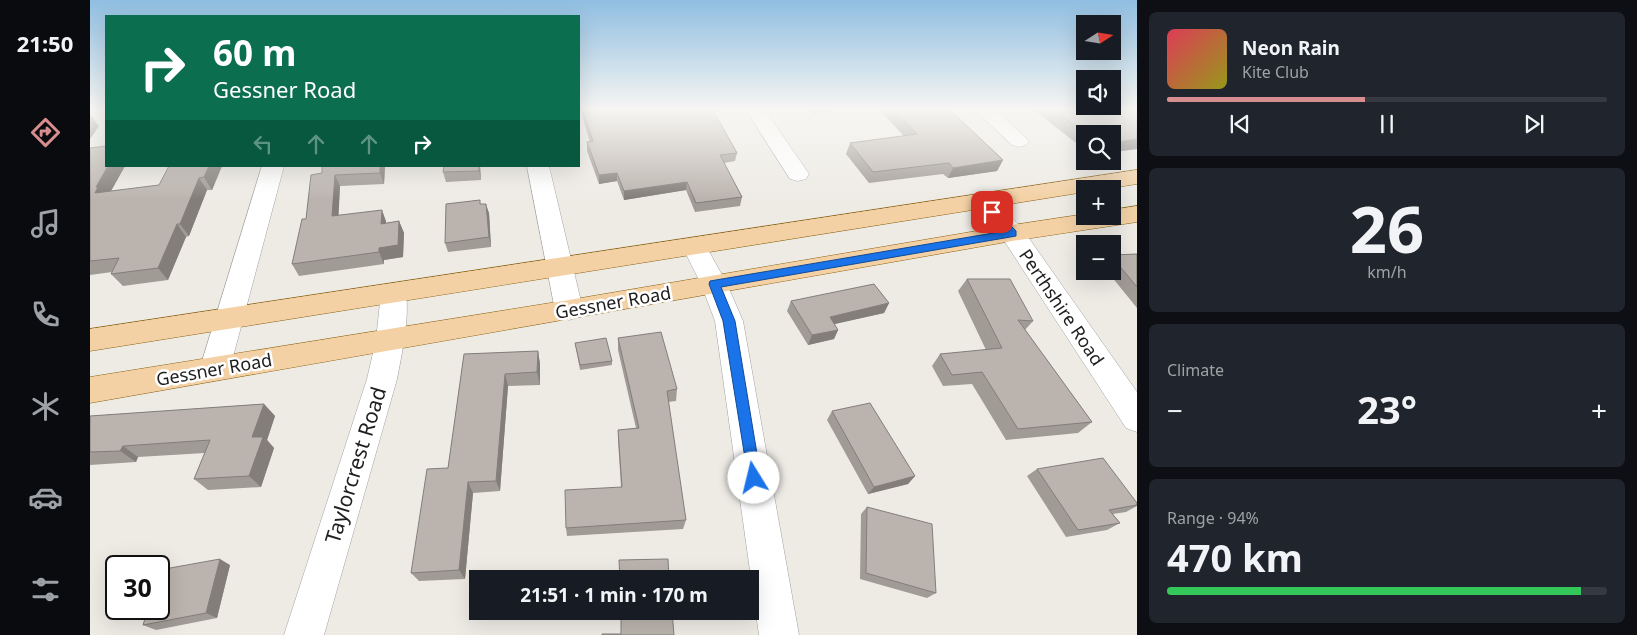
<!DOCTYPE html>
<meta charset="utf-8">
<style>
body{margin:0;font-family:"Noto Sans",sans-serif;background:#20242c;color:#f1f3f6;height:100vh;display:flex;flex-direction:column;font-size:19px;white-space:nowrap}
*{box-sizing:border-box;margin:0}
p{font-size:16px;color:#9ea1a6}
.icon{flex:none;width:28px;height:28px;fill:none;stroke:currentColor;stroke-width:2;stroke-linecap:round;stroke-linejoin:round}
.map{position:relative;flex:1;overflow:hidden}
.sheet{display:flex;flex-direction:column;gap:12px;padding:12px;background:#0d0f14;width:500px}
.sheet>*{flex:none}
.guide{position:absolute;left:15px;top:15px;width:475px;height:152px;border-radius:0px;box-shadow:0 5px 20px #0002;background:#0b6e4f;color:#fff;overflow:hidden}
.needle{width:32px;rotate:78deg}
.tools{position:absolute;left:986px;top:15px;display:grid;gap:10px}
.tools a{display:grid;place-items:center;width:45px;height:45px;border-radius:0px;background:#171b24;box-shadow:0 5px 20px #0002;font-size:25px}
.speed{position:absolute;left:15px;top:555px;display:flex;gap:10px;font-size:25px;font-weight:700;text-align:center}
.speed>*{display:grid;place-content:center;width:65px;height:65px;border-radius:50%;background:#171b24;box-shadow:0 5px 20px #0002;line-height:1}
.speed .limit{border:2px solid #111;border-radius:8px;background:#fff;color:#111}
.pin{position:absolute;display:grid;place-items:center;width:42px;height:42px;color:#fff;margin:-21px;border-radius:10px;box-shadow:0 2px 8px #0006}
.me{position:absolute;width:55px;margin:-28px;rotate:351deg;stroke-linejoin:round;filter:drop-shadow(0 0 4px #0008)}
.turn{display:flex;align-items:center;gap:18px;height:105px;padding:0 25px;font-size:22px}
.turn .icon{width:65px;height:65px;stroke-width:2.5}
.turn b{display:block;font-size:35px;line-height:42px}
.lanes{display:flex;align-items:center;height:48px;padding:0 25px;background:#0003;justify-content:center;gap:25px;direction:ltr}
.lanes .off{opacity:.35}
.big{font-size:38px;font-weight:700;line-height:1.1}
.sheet .widget{flex:1;display:flex;flex-direction:column;justify-content:center;gap:8px;min-width:0;padding:0 18px;border-radius:8px;background:#20242c}
.sheet .dial{align-items:center;gap:0}
.dial b{font-size:65px;line-height:1}
.song{display:flex;align-items:center;gap:15px}
.cover{width:60px;height:60px;border-radius:8px;background:linear-gradient(135deg,hsl(350 70% 55%),hsl(60 70% 35%))}
.played{height:5px;border-radius:2px;background:linear-gradient(90deg,#d88e90 45%,#363941 45%)}
.keys{display:flex;justify-content:space-around;direction:ltr}
.heat{display:flex;justify-content:space-between;align-items:center;font-size:28px;direction:ltr}
.charge{height:8px;border-radius:4px;background:linear-gradient(90deg,#34c759 94%,#363941 0)}
.trip{position:absolute;left:379px;top:570px;width:290px;height:50px;border-radius:0px;background:#171b24;box-shadow:0 5px 20px #0002;font-weight:700;line-height:50px;text-align:center}
main{display:flex;flex:1;min-height:0}
.tab-bar{display:flex;flex-direction:column;width:90px;justify-content:space-around;align-items:center;background:#090b0e;color:#9ea1a6}
.tab-bar .icon{width:35px;height:35px}
.tab-bar .current{color:#d88e90}
.tab-bar b{font-size:22px;color:#f1f3f6}
.map>svg:first-child{display:block}
.lines{fill:none;stroke-linecap:round;stroke-linejoin:round}
.minor-casing{stroke:#a2a2a2;stroke-width:1}
.major-casing{stroke:#89600e;stroke-width:1}
.minor{fill:#fff;fill-rule:evenodd}
.major{fill:#f3d1a5;fill-rule:evenodd}
.wall{fill:#a19b96}
.shaded-wall{fill:#837e7a}
.building{fill:#bbb4ae;stroke:#837e7a}
.route{fill:#1a73e8;stroke:#114b97}
.labels{text-anchor:middle;dominant-baseline:central;stroke-width:5;stroke-linejoin:round;paint-order:stroke}
.street-label{font-size:18px;fill:#1e1e1e;stroke:#fff}
.near-street-label{font-size:21px;fill:#1e1e1e;stroke:#fff}
</style>
<main>
<nav class="tab-bar">
<b>21:50</b>
<svg class="icon current" aria-label="directions" viewBox="0 0 24 24"><path d="M12 3l9 9-9 9-9-9zM9 14v-3h6M13 9l2 2-2 2"/></svg>
<svg class="icon" aria-label="music" viewBox="0 0 24 24"><path d="M9 18V5l10-2v13"/><circle cx="6" cy="18" r="3"/><circle cx="16" cy="16" r="3"/></svg>
<svg class="icon" aria-label="phone" viewBox="0 0 24 24"><path d="M5 4h4l2 5-3 2q2 4 5 5l2-3 5 2v4C11 20 4 13 5 4z"/></svg>
<svg class="icon" aria-label="climate" viewBox="0 0 24 24"><path d="M12 3v18M4 7l16 10M4 17L20 7"/></svg>
<svg class="icon" aria-label="car" viewBox="0 0 24 24"><path d="M5 17H2v-5l4-1 3-4h7l3 4 3 1v5h-3M9 17h6M6 11h13"/><circle cx="7" cy="17" r="2"/><circle cx="17" cy="17" r="2"/></svg>
<svg class="icon" aria-label="filters" viewBox="0 0 24 24"><path d="M4 7h16M4 17h16"/><circle cx="9" cy="7" r="2"/><circle cx="15" cy="17" r="2"/></svg>
</nav>
<div class="map">
<svg width="1047" height="635" viewBox="0 0 1047 635">
<rect width="100%" height="100%" fill="#eeebe5"/>
<g class="lines">
<!-- minor casing -->
<g class="minor-casing">
<path id="minor" d="M 656,110 L 675,110 L 719,174 L 716,179 L 708,181 L 700,179 Z
M 885,110 L 906,110 L 939,141 L 936,145 L 929,147 L 922,145 Z
M 172,166 L 194,166 L 140,368 L 135,377 L 125,380 L 115,377 L 110,368 Z
M 437,166 L 459,166 L 493,310 L 489,317 L 479,320 L 469,317 L 465,310 Z
M 892,194 L 900,196 L 931,227 L 1047,392 L 1047,432 L 1036,428 L 913,239 L 881,201 L 884,196 Z
M 604,238 L 613,240 L 616,246 L 637,284 L 653,321 L 709,635 L 669,635 L 625,321 L 611,284 L 592,246 L 595,240 Z
M 304,283 L 313,286 C 323,304 311,358 307,379 L 234,635 L 194,635 L 277,379 L 286,340 L 291,293 L 295,286 Z"/>
</g>
<!-- major casing -->
<g class="major-casing">
<path id="major" d="M 1047,170 L 1047,184 L 1015,189 L 995,189 L 995,192 L 0,351 L 0,329 Z
M 1047,206 L 1047,222 L 922,241 L 0,403 L 0,377 L 479,300 L 922,225 L 995,214 L 995,216 L 1022,216 L 1022,210 Z"/>
</g>
<!-- minor -->
<use href="#minor" class="minor"/>
<!-- major -->
<use href="#major" class="major"/>
</g>
<!-- wall -->
<path class="wall" d="M 490,110 L 622,110 L 647,153 L 645,161 L 634,163 L 652,197 L 650,206 L 605,212 L 596,190 L 534,200 L 527,181 L 509,184 L 497,151 L 497,142 L 500,142 Z
M 720,110 L 750,110 L 722,114 Z
M 789,110 L 860,110 L 913,160 L 907,171 L 858,178 L 853,174 L 779,183 L 756,154 L 760,143 L 814,136 Z
M 944,110 L 1047,110 L 1047,149 L 1022,152 L 1022,134 L 995,134 L 995,150 Z
M 0,148 L 16,166 L 35,166 L 21,191 L 69,185 L 132,166 L 122,190 L 117,190 L 99,236 L 96,237 L 78,280 L 33,286 L 21,274 L 22,272 L 0,275 Z
M 295,166 L 294,184 L 250,186 L 248,215 L 296,221 L 296,223 L 309,221 L 314,233 L 313,257 L 294,260 L 294,264 L 209,276 L 202,264 L 216,219 L 221,175 Z
M 390,166 L 391,180 L 356,182 L 353,172 Z
M 391,204 L 399,213 L 401,247 L 358,252 L 355,243 Z
M 1047,254 L 1047,308 L 1017,271 L 1022,271 L 1022,255 Z
M 877,279 L 943,321 L 935,330 L 1002,422 L 988,433 L 916,440 L 882,384 L 853,386 L 842,366 L 850,354 L 896,350 L 868,291 Z
M 701,301 L 799,303 L 794,313 L 744,324 L 748,330 L 744,339 L 718,345 L 697,311 Z
M 528,338 L 587,389 L 586,401 L 578,402 L 596,520 L 593,529 L 477,536 L 476,528 L 531,487 L 528,440 L 528,430 L 546,428 L 528,350 Z
M 485,343 L 522,361 L 522,365 L 490,370 Z
M 448,351 L 450,364 L 450,385 L 418,386 L 410,491 L 383,493 L 375,579 L 329,581 L 321,573 L 358,468 L 374,354 Z
M 174,404 L 185,416 L 177,440 L 184,448 L 171,487 L 118,490 L 104,479 L 115,453 L 48,457 L 46,462 L 0,465 L 0,416 Z
M 742,411 L 825,476 L 818,484 L 778,494 L 737,420 Z
M 947,469 L 1047,503 L 1047,506 L 1036,512 L 1023,514 L 1030,523 L 1017,530 L 976,537 L 937,476 Z
M 777,507 L 846,593 L 837,598 L 770,579 L 771,514 Z
M 140,565 L 127,618 L 66,630 L 53,625 Z"/>
<!-- shaded-wall -->
<path class="shaded-wall" d="M 0,114 L 9,126 L 0,139 Z
M 1047,139 L 1047,149 L 1022,152 L 1022,143 Z
M 913,160 L 907,171 L 858,178 L 863,168 Z
M 18,166 L 35,166 L 17,198 L 5,193 L 6,187 Z
M 119,166 L 132,166 L 122,190 L 114,177 Z
M 290,166 L 295,166 L 294,184 L 290,173 Z
M 389,166 L 390,166 L 391,180 L 389,171 Z
M 527,173 L 527,181 L 509,184 L 509,175 Z
M 245,175 L 250,186 L 248,227 L 242,216 Z
M 109,178 L 117,190 L 99,236 L 90,224 Z
M 597,182 L 596,190 L 534,200 L 534,191 Z
M 396,204 L 399,213 L 401,247 L 399,237 Z
M 292,210 L 296,221 L 295,235 L 291,224 Z
M 309,221 L 314,233 L 313,257 L 294,260 L 294,264 L 289,252 L 289,248 Z
M 87,224 L 96,237 L 78,280 L 68,268 Z
M 799,303 L 794,313 L 736,326 L 740,317 Z
M 748,330 L 744,339 L 718,345 L 722,335 Z
M 448,351 L 450,364 L 450,385 L 447,372 Z
M 415,374 L 418,386 L 410,491 L 406,481 Z
M 174,404 L 185,416 L 177,440 L 184,448 L 171,487 L 159,476 L 162,437 Z
M 33,446 L 48,457 L 46,462 L 30,451 Z
M 825,476 L 818,484 L 778,494 L 784,487 Z
M 378,482 L 383,493 L 375,579 L 369,570 Z
M 130,559 L 140,565 L 127,618 L 116,613 Z"/>
<!-- building -->
<path class="building" d="M 492,110 L 622,110 L 629,121 L 647,153 L 630,155 L 652,197 L 606,203 L 597,182 L 534,191 L 527,173 L 509,175 L 497,142 L 503,141 Z
M 804,110 L 860,110 L 913,160 L 863,168 L 859,163 L 783,172 L 760,143 L 827,134 Z
M 964,110 L 1047,110 L 1047,139 L 1022,143 L 1022,134 L 996,134 Z
M 16,146 L 16,166 L 18,166 L 6,187 L 8,187 L 5,193 L 69,185 L 79,166 L 119,166 L 114,177 L 109,178 L 90,224 L 87,224 L 68,268 L 21,274 L 29,258 L 0,261 L 0,148 Z
M 232,166 L 290,166 L 290,173 L 245,175 L 242,216 L 292,210 L 291,224 L 309,221 L 308,245 L 289,248 L 289,252 L 202,264 L 212,219 L 216,219 L 221,175 L 232,173 Z
M 354,166 L 389,166 L 389,171 L 353,172 Z
M 390,200 L 390,204 L 396,204 L 399,237 L 355,243 L 356,204 Z
M 1047,254 L 1047,287 L 1022,257 L 1022,255 Z
M 877,279 L 920,279 L 943,321 L 928,320 L 1002,422 L 928,429 L 892,372 L 862,375 L 850,354 L 912,348 Z
M 784,284 L 799,303 L 740,317 L 748,330 L 722,335 L 701,301 Z
M 571,332 L 587,389 L 577,391 L 596,520 L 476,528 L 475,490 L 532,487 L 528,430 L 549,428 L 528,338 Z
M 516,338 L 522,361 L 490,365 L 485,343 Z
M 448,351 L 447,372 L 415,374 L 406,481 L 378,482 L 369,570 L 321,573 L 337,469 L 358,468 L 374,354 Z
M 780,403 L 825,476 L 784,487 L 742,411 Z
M 174,404 L 162,437 L 173,437 L 159,476 L 104,479 L 120,440 L 33,446 L 30,451 L 0,452 L 0,416 Z
M 1013,458 L 1047,503 L 1047,505 L 1019,510 L 1030,523 L 988,530 L 947,469 Z
M 777,507 L 842,524 L 846,593 L 776,573 Z
M 130,559 L 116,613 L 53,625 L 58,609 L 69,609 L 69,570 Z
M 578,559 L 579,579 L 530,579 L 529,560 Z
M 531,611 L 582,611 L 584,635 L 512,635 L 512,634 L 531,634 Z"/>
<!-- sky -->
<linearGradient id="sky" x2="0" y2="1"><stop stop-color="#8fbee1"/><stop offset="0.55" stop-color="#f7f6f3"/><stop offset="1" stop-color="#f7f6f3" stop-opacity="0"/></linearGradient>
<rect width="1047" height="199" fill="url(#sky)"/>
<!-- route -->
<path class="route" d="M 902,209 L 906,210 L 926,231 L 926,236 L 631,287 L 645,321 L 671,478 L 669,483 L 664,485 L 659,483 L 633,321 L 619,284 L 620,281 L 915,231 L 898,212 Z"/>
<g class="labels">
<!-- street labels -->
<g class="street-label">
<text transform="translate(523 302) rotate(-10)">Gessner Road</text>
<text transform="translate(972 307) rotate(56)">Perthshire Road</text>
<text transform="translate(124 369) rotate(-10)">Gessner Road</text>
</g>
<!-- near-street labels -->
<g class="near-street-label">
<text transform="translate(265 465) rotate(-73)">Taylorcrest Road</text>
</g>
</g>
</svg>
<div class="tools">
<a><svg class="needle" viewBox="-14 -14 28 28"><path d="M0-13l5 13h-10z" fill="#e53935"/><path d="M0 13l5-13h-10z" fill="#9ea1a6"/></svg></a>
<a><svg class="icon" aria-label="sound" viewBox="0 0 24 24"><path d="M4 9h4l5-4v14l-5-4H4zM17 9q2 3 0 6"/></svg></a>
<a><svg class="icon" aria-label="search" viewBox="0 0 24 24"><circle cx="10" cy="10" r="6"/><path d="M15 15l6 6"/></svg></a>
<a>+</a>
<a>−</a>
</div>
<div class="speed"><div class="limit">30</div></div>
<div class="pin" style="left:902px;top:212px;background:#d93025"><svg class="icon" aria-label="arrive" viewBox="0 0 24 24"><path d="M6 21V4h12l-3 4 3 4H6"/></svg></div>
<svg class="me" style="left:664px;top:478px" viewBox="-20 -20 40 40"><circle r="19" fill="#fff"/><path d="M0-13L10 11 0 6-10 11z" fill="#1a73e8"/></svg>
<div class="trip">21:51 · 1 min · 170 m</div>
<div class="guide">
<div class="turn"><svg class="icon" aria-label="right" viewBox="0 0 24 24"><path d="M7 20v-9h11M14 6l5 5-5 5"/></svg><div><b>60 m</b>Gessner Road</div></div>
<div class="lanes"><svg class="icon off" aria-label="left" viewBox="0 0 24 24"><path d="M17 20v-9H6M10 6l-5 5 5 5"/></svg><svg class="icon off" aria-label="ahead" viewBox="0 0 24 24"><path d="M12 20V5M6 11l6-6 6 6"/></svg><svg class="icon off" aria-label="ahead" viewBox="0 0 24 24"><path d="M12 20V5M6 11l6-6 6 6"/></svg><svg class="icon" aria-label="right" viewBox="0 0 24 24"><path d="M7 20v-9h11M14 6l5 5-5 5"/></svg></div>
</div>
</div>
<section class="sheet">
<div class="widget">
<div class="song"><i class="cover"></i><div><b>Neon Rain</b><p>Kite Club</p></div></div>
<div class="played"></div>
<div class="keys"><svg class="icon" aria-label="previous" viewBox="0 0 24 24"><path d="M18 5L8 12l10 7zM5 5v14"/></svg><svg class="icon" aria-label="pause" viewBox="0 0 24 24"><path d="M8 5v14M16 5v14"/></svg><svg class="icon" aria-label="next" viewBox="0 0 24 24"><path d="M6 5l10 7-10 7zM19 5v14"/></svg></div>
</div>
<div class="widget dial"><b>26</b><p>km/h</p></div>
<div class="widget"><p>Climate</p>
<div class="heat"><a>−</a><b class="big">23°</b><a>+</a></div>
</div>
<div class="widget"><p>Range · 94%</p><b class="big">470 km</b><div class="charge"></div></div>
</section>
</main>
